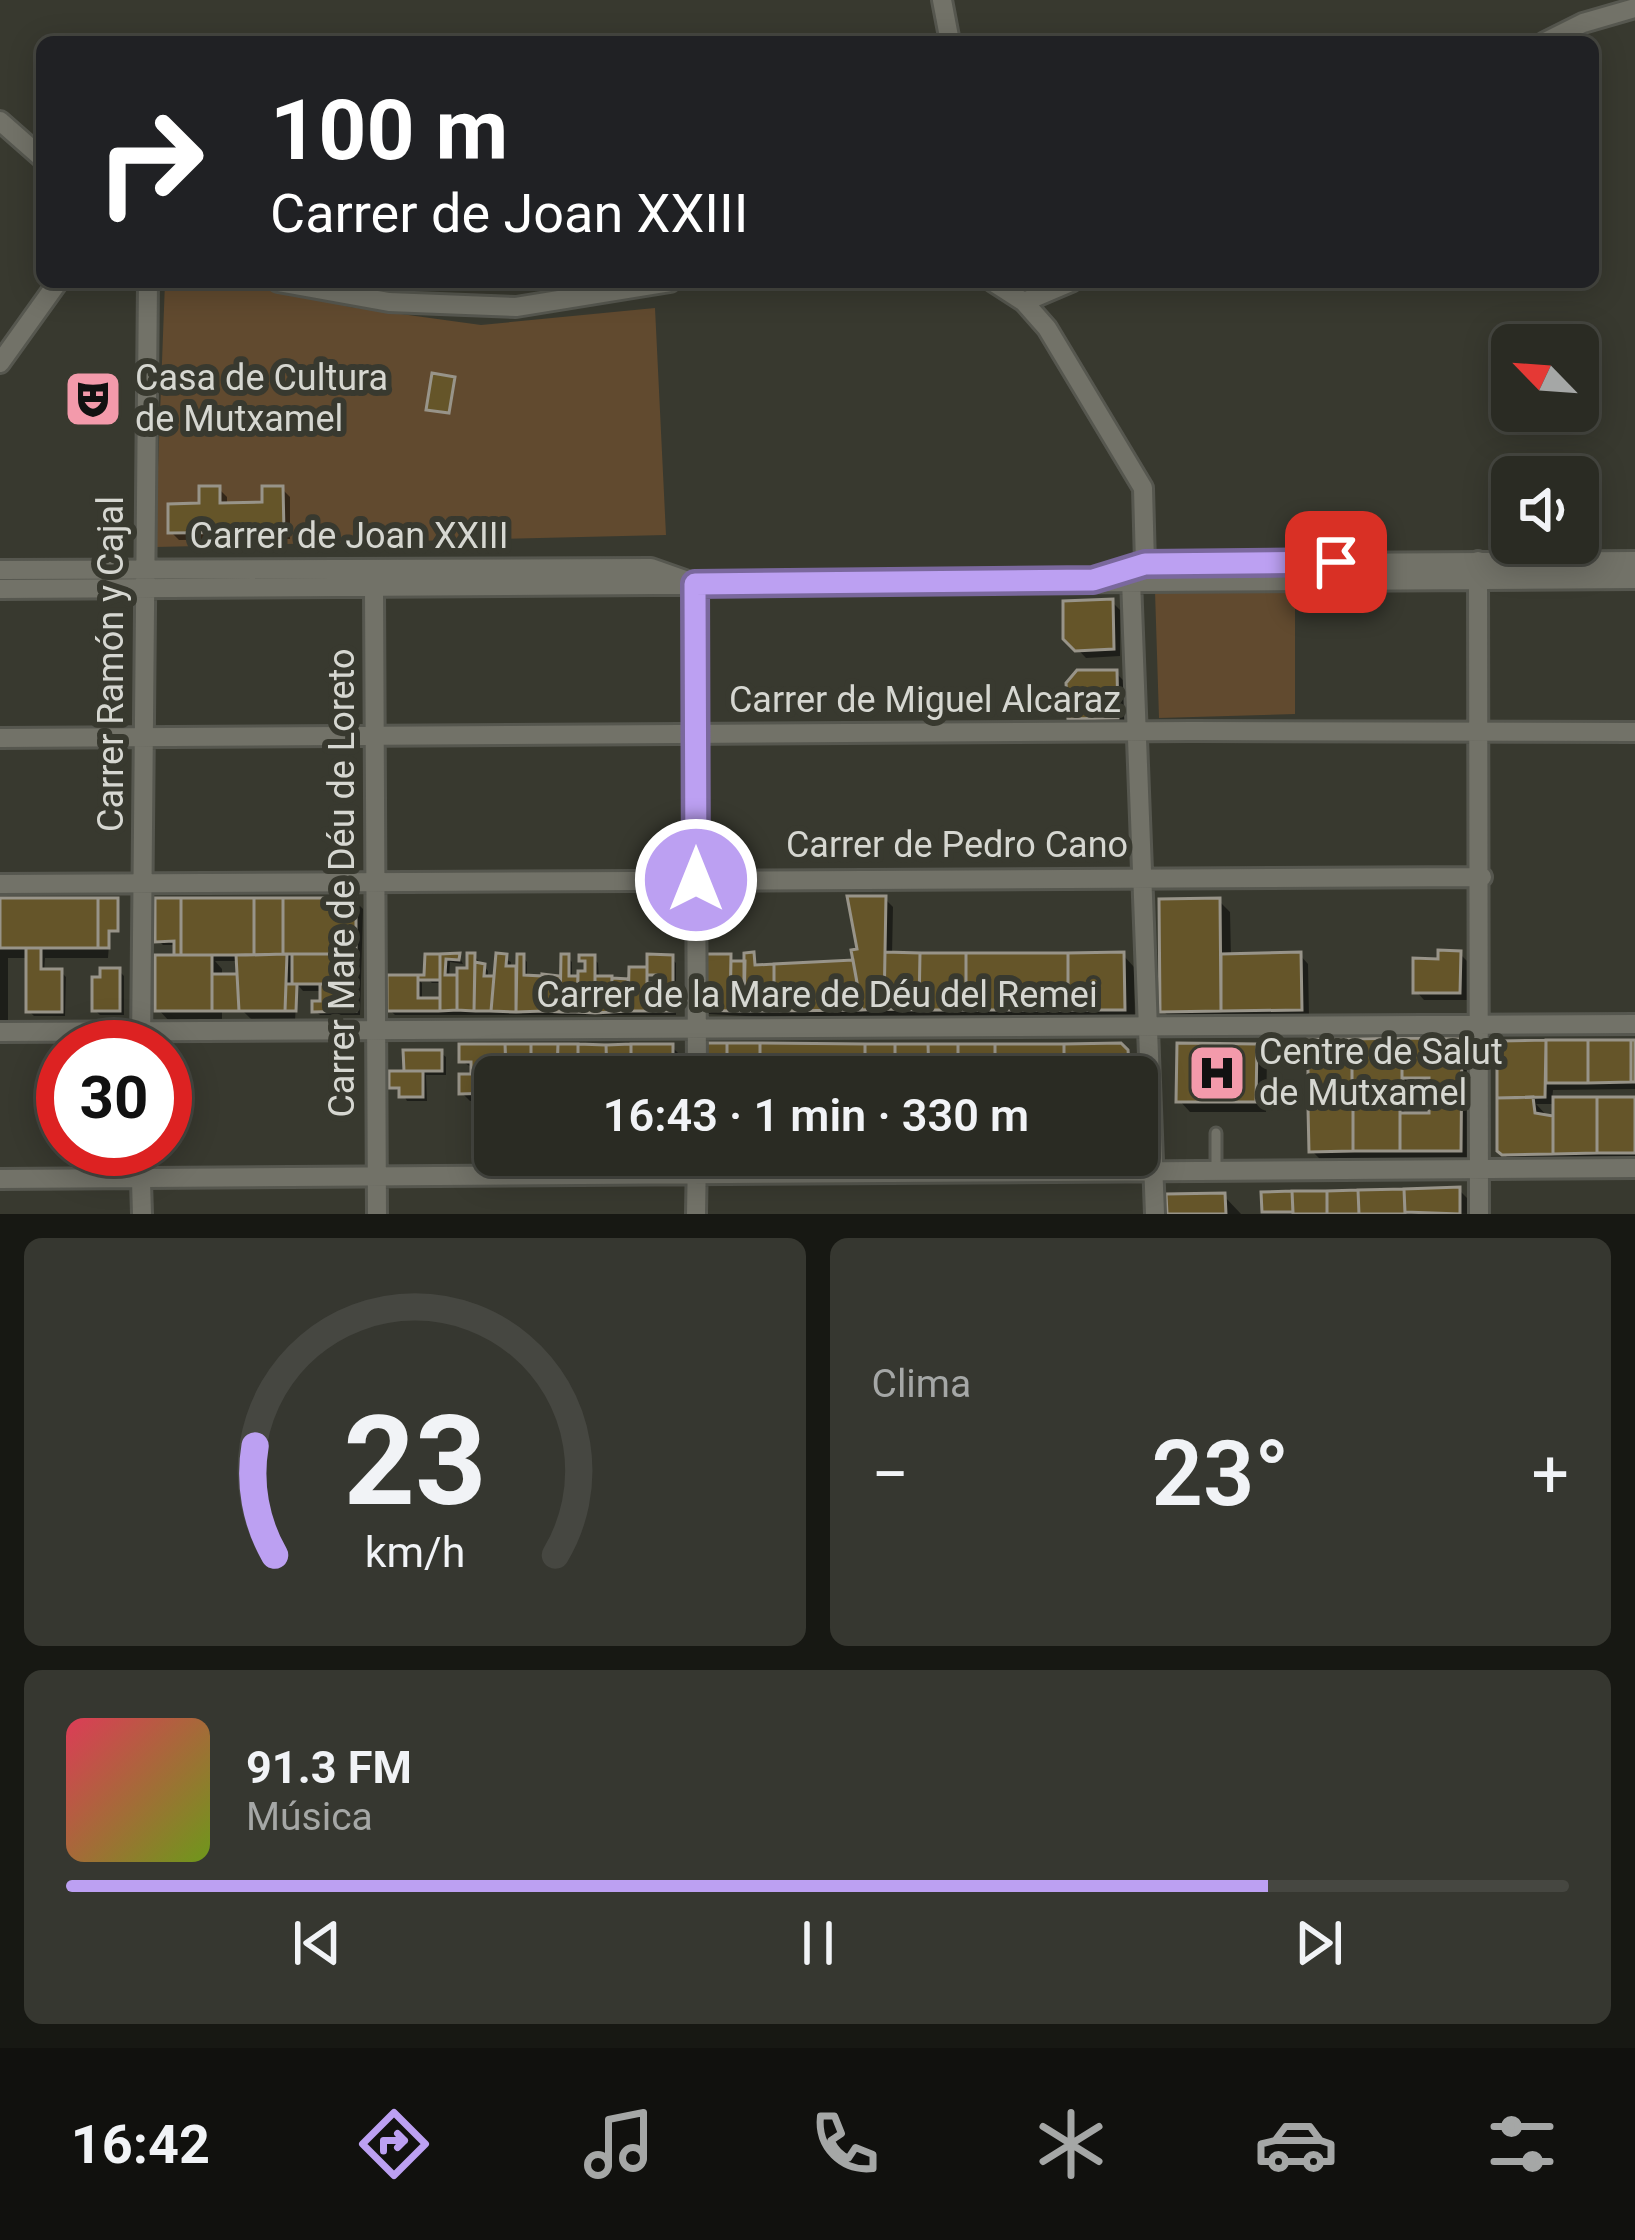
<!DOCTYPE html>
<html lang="es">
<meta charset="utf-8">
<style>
body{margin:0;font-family:Roboto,sans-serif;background:#363730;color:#f1f3f6;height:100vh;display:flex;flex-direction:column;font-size:45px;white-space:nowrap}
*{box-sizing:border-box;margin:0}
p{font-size:39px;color:#a5a7a6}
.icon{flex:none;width:66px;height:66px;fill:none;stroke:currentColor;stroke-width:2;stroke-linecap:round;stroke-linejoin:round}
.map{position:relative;height:1214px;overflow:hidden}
.panel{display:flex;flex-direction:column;gap:24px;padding:24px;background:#171813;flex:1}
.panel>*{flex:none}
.banner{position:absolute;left:36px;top:36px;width:1563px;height:252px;border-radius:18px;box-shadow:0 6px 30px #0003,0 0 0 3px #464741;background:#202124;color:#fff;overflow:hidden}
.needle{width:78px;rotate:295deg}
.fabs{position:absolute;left:1491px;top:324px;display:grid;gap:24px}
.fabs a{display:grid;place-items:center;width:108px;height:108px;border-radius:18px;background:#2a2b23;box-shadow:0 6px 30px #0003,0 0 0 3px #464741;font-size:60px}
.speed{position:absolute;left:36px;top:1020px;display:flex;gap:24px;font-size:60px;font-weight:700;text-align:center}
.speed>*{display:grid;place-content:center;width:156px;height:156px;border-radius:50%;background:#2a2b23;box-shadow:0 6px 30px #0003,0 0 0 3px #464741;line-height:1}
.speed .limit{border:18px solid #d22;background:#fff;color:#111}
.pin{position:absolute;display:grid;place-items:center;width:102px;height:102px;color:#fff;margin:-51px;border-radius:24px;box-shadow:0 6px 18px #0006}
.me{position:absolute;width:132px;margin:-66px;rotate:0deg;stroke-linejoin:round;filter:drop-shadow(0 0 9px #0008)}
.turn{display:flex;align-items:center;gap:42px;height:252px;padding:0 36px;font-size:54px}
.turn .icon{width:156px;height:156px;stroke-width:2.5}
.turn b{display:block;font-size:84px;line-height:102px}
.big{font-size:90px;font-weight:600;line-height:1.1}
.panel .tile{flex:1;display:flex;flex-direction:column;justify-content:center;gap:18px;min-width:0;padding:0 42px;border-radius:18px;background:#363730}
.panel .dial{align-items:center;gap:0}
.dial svg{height:312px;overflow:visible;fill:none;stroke:#464741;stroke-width:7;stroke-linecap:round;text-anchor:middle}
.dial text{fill:#f1f3f6;stroke:none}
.song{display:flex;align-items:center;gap:36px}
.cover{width:144px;height:144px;border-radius:18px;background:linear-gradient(135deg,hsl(350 70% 55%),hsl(80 70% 35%))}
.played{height:12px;border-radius:6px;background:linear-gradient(90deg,#bca0f2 80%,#464741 80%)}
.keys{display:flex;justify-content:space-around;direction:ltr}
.heat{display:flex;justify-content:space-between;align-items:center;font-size:66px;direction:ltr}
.panel .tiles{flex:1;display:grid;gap:24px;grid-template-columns:1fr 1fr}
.tile:last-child{grid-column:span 2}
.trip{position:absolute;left:474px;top:1056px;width:684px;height:120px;border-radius:18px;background:#2a2b23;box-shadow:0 6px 30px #0003,0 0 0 3px #464741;font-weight:600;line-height:120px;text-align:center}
.tab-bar{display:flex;height:192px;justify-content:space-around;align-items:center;background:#11110e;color:#a5a7a6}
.tab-bar .icon{width:84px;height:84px}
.tab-bar .selected{color:#bca0f2}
.tab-bar b{font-size:54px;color:#f1f3f6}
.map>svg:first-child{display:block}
.green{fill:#614a2f}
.shadow{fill:#0007;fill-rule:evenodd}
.building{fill:#655529;stroke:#989489;stroke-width:3}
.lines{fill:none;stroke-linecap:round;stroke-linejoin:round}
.lane-casing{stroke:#56574f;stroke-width:15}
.street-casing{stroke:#56574f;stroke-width:24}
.lane{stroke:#727268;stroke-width:9}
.street{stroke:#727268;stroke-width:18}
.route-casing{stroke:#7a689d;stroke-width:30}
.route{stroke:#bca0f2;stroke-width:21}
.labels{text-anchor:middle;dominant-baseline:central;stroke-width:12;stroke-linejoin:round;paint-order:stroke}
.poi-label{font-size:36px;fill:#d6d7d1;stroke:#38392f;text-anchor:start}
.street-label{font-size:36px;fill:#d6d7d1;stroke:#38392f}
</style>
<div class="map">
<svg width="1635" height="1214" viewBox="0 0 1635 1214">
<rect width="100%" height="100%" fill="#38392f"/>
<!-- green -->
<path class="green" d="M 165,282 L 252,282 L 350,307 L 481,325 L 655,308 L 666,535 L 155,547 Z
M 1155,591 L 1295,592 L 1295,714 L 1159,718 Z"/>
<!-- shadow -->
<path class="shadow" d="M 219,489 L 227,497 L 227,506 L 265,505 L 282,489 L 290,497 L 290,539 L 179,540 L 171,532 Z
M 1112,602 L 1120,610 L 1120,656 L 1086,658 L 1066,637 Z
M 1116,673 L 1124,681 L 1125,725 L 1079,725 L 1071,717 Z
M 885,899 L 893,907 L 892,955 L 1123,955 L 1134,967 L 1135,1020 L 785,1018 L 709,1014 L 705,1009 L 730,957 L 736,964 L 748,964 L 753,955 L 758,968 L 857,962 Z
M 0,901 L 119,903 L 118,931 L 110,931 L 108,958 L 45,958 L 44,972 L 61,972 L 66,977 L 65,1016 L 34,1016 L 29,1011 L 29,958 L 8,958 L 8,1021 L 0,1021 Z
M 355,901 L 363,909 L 360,1015 L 320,1015 L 315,1010 L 323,1004 L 323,991 L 303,991 L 297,984 L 295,1021 L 253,1021 L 243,1011 L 222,1011 L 222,1021 L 169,1021 L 158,1009 L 177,958 L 177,945 L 163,945 L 158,940 ZM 215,961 L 240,961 L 240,977 L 222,977 L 222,969 Z
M 1219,901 L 1230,912 L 1231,957 L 1300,955 L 1308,964 L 1309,1017 L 1175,1022 L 1163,1011 Z
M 1460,954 L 1468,962 L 1467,1000 L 1424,1000 L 1416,991 L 1441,962 Z
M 459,956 L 463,964 L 450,962 L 449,978 L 461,978 L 460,971 L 470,971 L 470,956 L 474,956 L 488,971 L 488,979 L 497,979 L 499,956 L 511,962 L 510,969 L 519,969 L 523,957 L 527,962 L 527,979 L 563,979 L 564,957 L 567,957 L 572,962 L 572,978 L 588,973 L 582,958 L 593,958 L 598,963 L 599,979 L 631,982 L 632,970 L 650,970 L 650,958 L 671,958 L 676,963 L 676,1015 L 395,1015 L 390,1010 L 390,978 L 417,978 L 422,983 L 422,1001 L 443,1001 L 443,983 L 432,983 L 427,978 L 428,957 ZM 644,972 L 659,972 L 659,986 L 644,986 Z
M 119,971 L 124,976 L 124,1015 L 100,1015 L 95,1010 Z
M 1461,1042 L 1472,1053 L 1471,1161 L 1363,1158 L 1363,1161 L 1323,1162 L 1312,1151 L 1356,1102 L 1320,1102 L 1311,1094 ZM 1399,1071 L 1405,1077 L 1405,1095 L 1409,1095 L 1409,1081 L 1416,1088 L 1432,1088 L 1432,1116 L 1407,1116 L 1399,1103 L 1359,1103 L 1359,1096 L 1399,1096 Z
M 1635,1043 L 1635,1089 L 1553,1090 L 1552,1100 L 1635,1100 L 1635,1170 L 1518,1168 L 1500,1150 L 1501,1044 ZM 1536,1104 L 1556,1104 L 1556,1119 L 1550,1119 Z
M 1120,1046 L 1144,1071 L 1148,1113 L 1139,1114 L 1140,1162 L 976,1175 L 964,1163 L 912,1163 L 912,1166 L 721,1175 L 704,1158 L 704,1155 L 1137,1155 L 1137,1077 L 707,1077 Z
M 672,1047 L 689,1064 L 689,1077 L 502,1074 L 505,1077 L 495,1077 L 495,1100 L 470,1101 L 462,1093 L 474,1077 L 474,1069 L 462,1061 Z
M 1256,1047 L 1267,1058 L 1266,1112 L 1190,1112 L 1179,1100 Z
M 441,1053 L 446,1057 L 446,1075 L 426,1075 L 427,1101 L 407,1101 L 402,1092 L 392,1087 Z
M 646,1155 L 690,1155 L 690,1175 L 663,1176 Z
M 1459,1190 L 1476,1207 L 1476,1214 L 1265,1211 L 1264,1195 Z
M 1224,1196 L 1241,1214 L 1170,1214 Z"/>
<!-- building -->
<path class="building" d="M 432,373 L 455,377 L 449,413 L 426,410 Z
M 199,486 L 220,486 L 220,503 L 262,502 L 262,486 L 283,486 L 284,532 L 168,533 L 168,504 L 199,503 Z
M 1113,599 L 1114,649 L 1075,651 L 1063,639 L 1063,601 Z
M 1077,670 L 1117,670 L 1118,718 L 1068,719 L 1066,683 Z
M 847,896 L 886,896 L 884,1009 L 862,1010 L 851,950 L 857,949 Z
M 0,898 L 98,898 L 98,948 L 0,948 Z
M 98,898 L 118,898 L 118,931 L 109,931 L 109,948 L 98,948 Z
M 155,898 L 181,898 L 181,955 L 174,955 L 174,941 L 155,942 Z
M 181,898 L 254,898 L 254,955 L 181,955 Z
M 254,898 L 283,898 L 283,954 L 254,955 Z
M 283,898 L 356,898 L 356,954 L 283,954 Z
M 1220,898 L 1221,1011 L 1160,1012 L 1159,899 Z
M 26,948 L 41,948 L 41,969 L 62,969 L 62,1012 L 26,1012 Z
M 1438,950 L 1461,951 L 1460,993 L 1413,993 L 1413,958 L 1438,959 Z
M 754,952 L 755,965 L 774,964 L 774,1011 L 744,1011 L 744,953 Z
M 885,952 L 920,953 L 919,1010 L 884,1009 Z
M 1124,952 L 1125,1010 L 1068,1010 L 1068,953 Z
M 1301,952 L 1302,1010 L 1221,1011 L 1221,954 Z
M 460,953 L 459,960 L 446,959 L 445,975 L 457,975 L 457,1010 L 440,1011 L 440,954 Z
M 467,953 L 475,953 L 474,1011 L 457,1010 L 457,968 L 467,968 Z
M 496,953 L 507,954 L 506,966 L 516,966 L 516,1012 L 491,1011 Z
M 920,953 L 966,953 L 966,1010 L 919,1010 Z
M 966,953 L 1068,953 L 1068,1010 L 966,1010 Z
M 287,954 L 285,1011 L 239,1011 L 236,955 Z
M 292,954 L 356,954 L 356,984 L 292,984 Z
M 425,954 L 440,954 L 440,980 L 418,980 L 418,975 L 424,975 Z
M 517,954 L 524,954 L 524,975 L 542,976 L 544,1011 L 516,1012 Z
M 561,954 L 569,954 L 569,976 L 578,976 L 577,1012 L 560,1012 Z
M 647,954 L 673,955 L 673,1011 L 647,1011 L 647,983 L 656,983 L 656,975 L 647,975 Z
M 702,954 L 731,954 L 730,1011 L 702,1010 Z
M 155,955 L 212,955 L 212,1011 L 155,1011 Z
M 579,955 L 595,955 L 595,1013 L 577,1012 L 578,971 L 585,971 L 585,961 L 579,961 Z
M 853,960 L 862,1010 L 774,1011 L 774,964 Z
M 731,961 L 745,961 L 744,1011 L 730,1011 Z
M 475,962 L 485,964 L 484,976 L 494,976 L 491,1011 L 474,1011 Z
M 629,967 L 647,967 L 647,1011 L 628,1011 Z
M 100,968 L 120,968 L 120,1011 L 92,1011 L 92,977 L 100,977 Z
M 212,974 L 237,974 L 239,1011 L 212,1011 Z
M 542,974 L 560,976 L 560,1012 L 544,1011 Z
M 387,975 L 418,975 L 418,998 L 440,998 L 440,1011 L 387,1011 Z
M 595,976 L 612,976 L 611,1012 L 595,1013 Z
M 612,978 L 628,979 L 628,1011 L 611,1012 Z
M 286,984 L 297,984 L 296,1011 L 285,1011 Z
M 320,984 L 356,984 L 356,1011 L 312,1012 L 312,1001 L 320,1001 Z
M 1402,1038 L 1402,1089 L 1352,1089 L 1352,1039 Z
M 1402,1038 L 1462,1039 L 1461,1151 L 1400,1151 L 1400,1113 L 1429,1113 L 1429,1078 L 1402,1078 Z
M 1308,1039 L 1352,1039 L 1352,1095 L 1308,1095 Z
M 1546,1040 L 1545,1097 L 1497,1098 L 1497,1045 L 1500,1041 Z
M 1546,1040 L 1588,1040 L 1588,1083 L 1546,1083 Z
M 1588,1040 L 1631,1040 L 1631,1082 L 1588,1083 Z
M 1631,1040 L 1635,1040 L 1635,1082 L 1631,1082 Z
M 703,1043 L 727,1043 L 727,1077 L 704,1077 Z
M 727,1043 L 760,1043 L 760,1077 L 727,1077 Z
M 760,1043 L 865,1044 L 865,1077 L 760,1077 Z
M 1121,1043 L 1128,1050 L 1130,1077 L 1073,1077 L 1073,1071 L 1064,1071 L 1064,1044 Z
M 1177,1043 L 1257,1044 L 1256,1102 L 1176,1102 Z
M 459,1044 L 505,1044 L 506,1067 L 493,1067 L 493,1074 L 506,1073 L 506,1077 L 495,1077 L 495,1093 L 459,1094 L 459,1074 L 471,1074 L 471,1062 L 459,1062 Z
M 505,1044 L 531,1044 L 531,1077 L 506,1073 Z
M 531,1044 L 558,1044 L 557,1077 L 531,1077 Z
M 558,1044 L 578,1044 L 578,1069 L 557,1069 Z
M 578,1044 L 606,1045 L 607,1077 L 578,1077 Z
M 631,1044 L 673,1044 L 673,1077 L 631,1077 Z
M 631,1044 L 631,1077 L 607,1077 L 606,1045 Z
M 865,1044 L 895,1044 L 895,1077 L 865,1077 Z
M 895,1044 L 928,1044 L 929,1077 L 895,1077 Z
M 928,1044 L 958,1044 L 958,1071 L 953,1071 L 953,1077 L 929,1077 Z
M 958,1044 L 995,1044 L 995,1077 L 958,1077 Z
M 995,1044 L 1064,1044 L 1064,1077 L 995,1077 Z
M 403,1050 L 442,1050 L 442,1071 L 404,1071 Z
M 389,1071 L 423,1071 L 423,1097 L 399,1097 L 399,1088 L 389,1088 Z
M 1533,1097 L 1535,1113 L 1553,1116 L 1553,1154 L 1502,1155 L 1497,1151 L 1497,1098 Z
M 1553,1097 L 1597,1097 L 1597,1153 L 1553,1154 Z
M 1597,1097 L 1635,1097 L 1635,1153 L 1597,1153 Z
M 1353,1100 L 1400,1100 L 1400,1151 L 1353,1151 Z
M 1353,1107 L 1353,1151 L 1309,1152 L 1308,1108 Z
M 643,1155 L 674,1155 L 674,1160 L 643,1160 Z
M 730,1155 L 865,1155 L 865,1159 L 730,1160 Z
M 865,1155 L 905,1155 L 905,1159 L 865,1159 Z
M 956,1155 L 995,1155 L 995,1159 L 956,1159 Z
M 995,1155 L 1043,1155 L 1043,1160 L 995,1159 Z
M 1043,1155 L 1109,1155 L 1109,1159 L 1043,1160 Z
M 1460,1187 L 1460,1214 L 1405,1212 L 1404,1189 Z
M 1404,1189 L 1405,1214 L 1359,1214 L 1358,1190 Z
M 1358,1190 L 1359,1214 L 1327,1214 L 1327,1191 Z
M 1292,1191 L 1293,1212 L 1262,1212 L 1261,1192 Z
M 1292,1191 L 1327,1191 L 1327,1214 L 1293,1214 Z
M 1225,1193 L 1226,1214 L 1167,1214 L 1166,1194 Z"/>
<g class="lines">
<!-- lane casing -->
<g class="lane-casing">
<path id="lane" d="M 1216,1133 L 1216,1170"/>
</g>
<!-- street casing -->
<g class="street-casing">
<path id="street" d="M 942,0 L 950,42
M 1545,42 L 1583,23 L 1635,8
M 0,121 L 42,158
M 278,282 L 389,302 L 516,307 L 670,282
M 993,282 L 1024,302 L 1047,328 L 1143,488 L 1145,564 L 1138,572
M 1024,302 L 1071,282
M 0,363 L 58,282
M 1478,561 L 1479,1214
M 0,570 L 651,568 L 685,580
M 1113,574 L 1145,564 L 1635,561
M 1131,580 L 1155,1214
M 695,583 L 697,1077
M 0,589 L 1635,579
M 374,589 L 377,1214
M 0,738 L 1192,731 L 1635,732
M 0,884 L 1482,877
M 0,1032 L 1635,1024
M 141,1047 L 148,282
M 140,1149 L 142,1214
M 0,1179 L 1635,1168
M 696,1214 L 697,1155"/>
</g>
<!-- lane -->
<use href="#lane" class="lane"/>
<!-- street -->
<use href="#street" class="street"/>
</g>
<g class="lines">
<!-- route casing -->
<g class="route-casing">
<path id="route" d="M 696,880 L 695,584 L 1093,580 L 1145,564 L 1336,562"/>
</g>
<!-- route -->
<use href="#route" class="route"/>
</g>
<!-- icons -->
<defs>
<g id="theatre-square" transform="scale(3)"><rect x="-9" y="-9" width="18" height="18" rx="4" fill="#f39aab" stroke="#38392f"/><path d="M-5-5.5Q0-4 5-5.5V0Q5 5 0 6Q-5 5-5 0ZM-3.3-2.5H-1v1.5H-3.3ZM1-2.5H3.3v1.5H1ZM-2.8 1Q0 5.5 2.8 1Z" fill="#111"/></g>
<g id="hospital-square" transform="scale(3)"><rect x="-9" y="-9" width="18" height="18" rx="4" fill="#f39aab" stroke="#38392f"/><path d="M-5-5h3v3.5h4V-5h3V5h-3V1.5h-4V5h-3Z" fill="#111"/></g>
</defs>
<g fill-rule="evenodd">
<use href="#theatre-square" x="93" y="399"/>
<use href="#hospital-square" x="1217" y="1073"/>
</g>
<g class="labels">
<!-- poi labels -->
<g class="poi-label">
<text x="135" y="378">Casa de Cultura<tspan x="135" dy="41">de Mutxamel</tspan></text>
<text x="1259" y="1052">Centre de Salut<tspan x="1259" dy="41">de Mutxamel</tspan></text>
</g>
<!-- street labels -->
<g class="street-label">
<text x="349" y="536">Carrer de Joan XXIII</text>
<text transform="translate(111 664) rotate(-90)">Carrer Ramón y Cajal</text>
<text x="925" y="700">Carrer de Miguel Alcaraz</text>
<text x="957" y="845">Carrer de Pedro Cano</text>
<text transform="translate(342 883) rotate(-90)">Carrer Mare de Déu de Loreto</text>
<text x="817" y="995">Carrer de la Mare de Déu del Remei</text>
</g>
</g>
</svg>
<div class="fabs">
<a><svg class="needle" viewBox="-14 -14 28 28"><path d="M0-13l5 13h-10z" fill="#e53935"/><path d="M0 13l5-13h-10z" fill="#a5a7a6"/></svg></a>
<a><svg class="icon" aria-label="sound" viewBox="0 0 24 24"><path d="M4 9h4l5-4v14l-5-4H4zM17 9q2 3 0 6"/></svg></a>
</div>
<div class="speed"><div class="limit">30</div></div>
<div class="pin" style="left:1336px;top:562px;background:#d93025"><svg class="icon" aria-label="arrive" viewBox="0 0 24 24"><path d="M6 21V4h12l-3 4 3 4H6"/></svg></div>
<svg class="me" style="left:696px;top:880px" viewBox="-20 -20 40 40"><circle r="17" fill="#bca0f2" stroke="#fff" stroke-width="3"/><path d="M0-11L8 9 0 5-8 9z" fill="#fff"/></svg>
<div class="trip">16:43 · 1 min · 330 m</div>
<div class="banner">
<div class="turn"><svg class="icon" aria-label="right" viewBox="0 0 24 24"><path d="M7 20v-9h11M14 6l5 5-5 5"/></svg><div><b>100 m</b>Carrer de Joan XXIII</div></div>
</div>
</div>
<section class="panel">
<div class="tiles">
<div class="tile dial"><svg viewBox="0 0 100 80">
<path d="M14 69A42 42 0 1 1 86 69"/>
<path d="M14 69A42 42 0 0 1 9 41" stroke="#bca0f2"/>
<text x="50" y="56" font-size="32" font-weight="700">23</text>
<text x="50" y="72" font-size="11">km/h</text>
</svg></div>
<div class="tile"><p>Clima</p>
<div class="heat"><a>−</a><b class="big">23°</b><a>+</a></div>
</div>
<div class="tile">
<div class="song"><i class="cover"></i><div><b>91.3 FM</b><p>Música</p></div></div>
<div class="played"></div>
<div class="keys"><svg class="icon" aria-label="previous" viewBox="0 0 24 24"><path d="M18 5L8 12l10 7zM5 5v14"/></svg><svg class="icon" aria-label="pause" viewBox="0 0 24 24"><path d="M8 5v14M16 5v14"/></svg><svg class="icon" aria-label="next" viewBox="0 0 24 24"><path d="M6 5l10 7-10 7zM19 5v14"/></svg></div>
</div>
</div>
</section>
<nav class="tab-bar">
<b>16:42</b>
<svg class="icon selected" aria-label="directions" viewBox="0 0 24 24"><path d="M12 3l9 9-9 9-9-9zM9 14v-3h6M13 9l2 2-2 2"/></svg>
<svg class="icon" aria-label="music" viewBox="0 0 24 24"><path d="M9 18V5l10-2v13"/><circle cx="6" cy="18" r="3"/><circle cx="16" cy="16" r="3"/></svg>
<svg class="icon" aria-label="phone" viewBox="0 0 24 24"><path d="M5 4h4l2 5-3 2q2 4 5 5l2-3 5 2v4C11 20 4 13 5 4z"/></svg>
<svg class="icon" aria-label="climate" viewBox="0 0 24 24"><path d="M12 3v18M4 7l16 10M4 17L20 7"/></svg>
<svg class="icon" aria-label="car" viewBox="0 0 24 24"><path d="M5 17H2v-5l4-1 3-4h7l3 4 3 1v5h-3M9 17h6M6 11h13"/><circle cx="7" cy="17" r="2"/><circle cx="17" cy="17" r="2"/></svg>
<svg class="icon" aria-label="filters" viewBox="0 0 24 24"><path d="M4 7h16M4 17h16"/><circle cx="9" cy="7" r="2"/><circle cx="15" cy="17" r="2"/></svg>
</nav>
